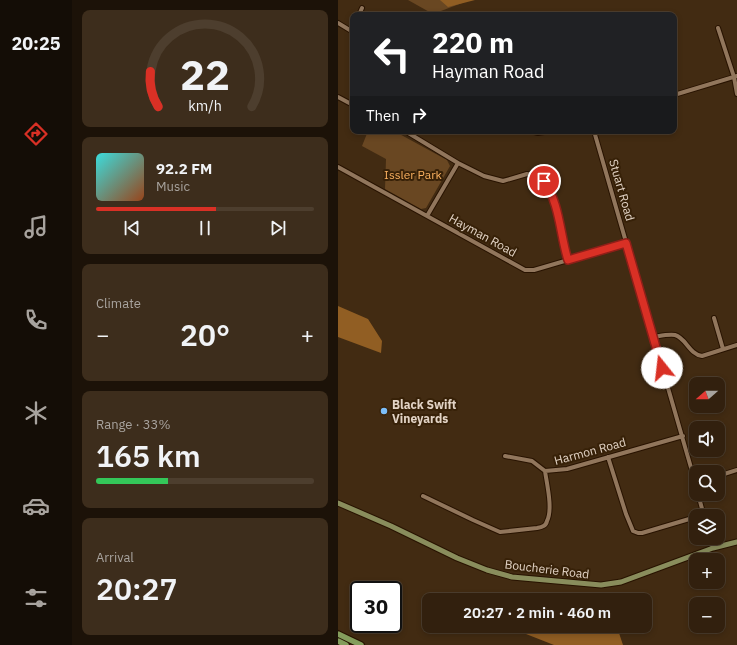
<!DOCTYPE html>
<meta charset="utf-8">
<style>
body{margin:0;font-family:"IBM Plex Sans",sans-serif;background:#3d2d1c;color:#f1f3f6;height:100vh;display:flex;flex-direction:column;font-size:15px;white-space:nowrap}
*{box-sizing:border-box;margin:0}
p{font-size:13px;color:#a8a39e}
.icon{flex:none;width:22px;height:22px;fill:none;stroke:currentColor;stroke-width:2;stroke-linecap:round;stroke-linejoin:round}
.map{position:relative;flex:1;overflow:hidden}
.details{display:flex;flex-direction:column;gap:10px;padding:10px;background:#1c1208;width:266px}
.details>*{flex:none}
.banner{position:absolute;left:12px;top:12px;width:327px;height:122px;border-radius:8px;box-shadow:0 2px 6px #0003,0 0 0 1px #4d3e2e;background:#202124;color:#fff;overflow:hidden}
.needle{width:26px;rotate:250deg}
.controls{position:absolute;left:351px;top:377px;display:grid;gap:8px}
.controls a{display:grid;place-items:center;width:36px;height:36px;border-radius:8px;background:#32200e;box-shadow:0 2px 6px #0003,0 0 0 1px #4d3e2e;font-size:20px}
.speed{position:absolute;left:12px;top:581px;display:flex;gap:8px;font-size:20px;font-weight:700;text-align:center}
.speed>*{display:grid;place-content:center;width:52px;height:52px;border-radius:50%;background:#32200e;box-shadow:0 2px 6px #0003,0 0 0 1px #4d3e2e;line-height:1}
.speed .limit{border:2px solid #111;border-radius:6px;background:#fff;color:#111}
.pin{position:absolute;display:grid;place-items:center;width:34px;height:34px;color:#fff;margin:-17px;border:2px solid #fff;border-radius:50%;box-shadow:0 1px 4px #0007}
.me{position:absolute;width:44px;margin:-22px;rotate:344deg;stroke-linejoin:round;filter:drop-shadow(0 0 3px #0008)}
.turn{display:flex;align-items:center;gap:14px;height:84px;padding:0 16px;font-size:18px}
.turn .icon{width:52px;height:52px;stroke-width:2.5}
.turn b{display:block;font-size:28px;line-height:34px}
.then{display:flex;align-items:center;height:38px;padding:0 16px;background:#0003;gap:8px;font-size:15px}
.big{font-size:30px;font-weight:600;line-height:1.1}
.details .tile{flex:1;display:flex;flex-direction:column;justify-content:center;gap:6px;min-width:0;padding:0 14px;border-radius:8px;background:#3d2d1c}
.details .dial{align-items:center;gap:0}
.dial svg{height:104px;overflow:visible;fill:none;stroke:#4d3e2e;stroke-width:7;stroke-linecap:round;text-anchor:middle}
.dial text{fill:#f1f3f6;stroke:none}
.song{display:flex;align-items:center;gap:12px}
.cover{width:48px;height:48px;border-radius:6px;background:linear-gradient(135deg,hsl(180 70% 55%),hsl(20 70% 35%))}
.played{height:4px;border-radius:2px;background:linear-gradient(90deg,#d93025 55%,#4d3e2e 55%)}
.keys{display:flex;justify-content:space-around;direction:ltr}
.heat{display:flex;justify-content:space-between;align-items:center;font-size:22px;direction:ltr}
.charge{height:6px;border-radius:3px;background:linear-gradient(90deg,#34c759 33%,#4d3e2e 0)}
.trip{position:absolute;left:84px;top:593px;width:230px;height:40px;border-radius:8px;background:#32200e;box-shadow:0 2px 6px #0003,0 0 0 1px #4d3e2e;font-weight:600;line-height:40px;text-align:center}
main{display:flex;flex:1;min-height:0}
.dock{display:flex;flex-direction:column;width:72px;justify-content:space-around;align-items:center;background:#140d06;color:#a8a39e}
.dock .icon{width:28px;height:28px}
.dock .on{color:#d93025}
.dock b{font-size:18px;color:#f1f3f6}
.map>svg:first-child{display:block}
.green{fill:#694722}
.forest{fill:#915e23}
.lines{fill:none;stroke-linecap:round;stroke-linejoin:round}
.minor-casing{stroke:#281300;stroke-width:6}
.major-casing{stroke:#281300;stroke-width:7}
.highway-casing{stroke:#281300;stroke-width:8}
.minor{stroke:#91765c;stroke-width:4}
.major{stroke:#898d5c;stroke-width:5}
.highway{stroke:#849d5c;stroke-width:5.5}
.route-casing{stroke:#8d1f18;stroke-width:10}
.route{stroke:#d93025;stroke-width:7}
.poi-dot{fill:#7cbef9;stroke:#372108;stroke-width:1.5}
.labels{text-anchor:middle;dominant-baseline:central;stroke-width:4;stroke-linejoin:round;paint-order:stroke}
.park-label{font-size:12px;fill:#f9b060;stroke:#372108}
.street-label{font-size:12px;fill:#e2d3c5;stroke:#372108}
.poi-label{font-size:12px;font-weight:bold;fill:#e2d3c5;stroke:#372108;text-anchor:start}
</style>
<main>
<nav class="dock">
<b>20:25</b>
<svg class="icon on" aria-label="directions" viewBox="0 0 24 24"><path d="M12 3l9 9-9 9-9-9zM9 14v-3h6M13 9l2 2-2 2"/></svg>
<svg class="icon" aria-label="music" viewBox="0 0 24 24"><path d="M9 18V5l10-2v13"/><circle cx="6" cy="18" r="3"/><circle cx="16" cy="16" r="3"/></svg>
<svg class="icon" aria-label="phone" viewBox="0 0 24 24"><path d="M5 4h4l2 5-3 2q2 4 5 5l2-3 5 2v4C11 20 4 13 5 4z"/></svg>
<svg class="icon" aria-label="climate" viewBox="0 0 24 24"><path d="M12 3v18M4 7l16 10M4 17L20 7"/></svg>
<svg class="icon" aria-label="car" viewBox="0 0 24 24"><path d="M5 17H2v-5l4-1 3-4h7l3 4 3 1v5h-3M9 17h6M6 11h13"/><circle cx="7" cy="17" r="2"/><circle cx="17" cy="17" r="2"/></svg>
<svg class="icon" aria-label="filters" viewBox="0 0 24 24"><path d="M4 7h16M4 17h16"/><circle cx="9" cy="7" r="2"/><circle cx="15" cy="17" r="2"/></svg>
</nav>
<section class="details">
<div class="tile dial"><svg viewBox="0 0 100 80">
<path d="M14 69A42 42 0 1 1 86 69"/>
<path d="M14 69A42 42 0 0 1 8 42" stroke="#d93025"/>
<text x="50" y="56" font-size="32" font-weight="700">22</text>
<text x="50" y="72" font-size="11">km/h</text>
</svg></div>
<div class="tile">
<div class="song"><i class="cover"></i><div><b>92.2 FM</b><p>Music</p></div></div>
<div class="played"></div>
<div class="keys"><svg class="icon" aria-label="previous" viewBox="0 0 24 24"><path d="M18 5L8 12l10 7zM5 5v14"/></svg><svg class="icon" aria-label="pause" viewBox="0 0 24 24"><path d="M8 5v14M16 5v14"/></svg><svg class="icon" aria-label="next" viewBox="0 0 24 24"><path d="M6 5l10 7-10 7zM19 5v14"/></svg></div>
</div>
<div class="tile"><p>Climate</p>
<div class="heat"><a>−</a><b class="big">20°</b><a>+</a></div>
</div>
<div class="tile"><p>Range · 33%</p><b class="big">165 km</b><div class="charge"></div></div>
<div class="tile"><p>Arrival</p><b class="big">20:27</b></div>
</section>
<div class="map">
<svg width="399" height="645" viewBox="0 0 399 645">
<rect width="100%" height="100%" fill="#422b12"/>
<!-- green -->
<path class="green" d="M 70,0 L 132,0 L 95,14 Z
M 30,131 L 56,131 L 109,160 L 112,166 L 88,208 L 83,209 L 47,189 L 48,159 L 24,146 Z"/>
<!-- forest -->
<path class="forest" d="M 102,0 L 137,0 L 110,7 Z
M 0,306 L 30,319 L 44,341 L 43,353 L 0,337 Z
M 192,626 L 271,626 L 281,633 L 285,645 L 216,645 L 188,634 Z"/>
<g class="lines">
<!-- minor casing -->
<g class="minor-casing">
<path id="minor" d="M 21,15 L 24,8
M 0,23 L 15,32
M 380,28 L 396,77 L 399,94
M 336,95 L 399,76
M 0,97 L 15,105
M 67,131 L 120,163 L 146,176 L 165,181 L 189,174 L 201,176 L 212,188 L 231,260
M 193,131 L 200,133 L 212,131
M 256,131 L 358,485
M 0,167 L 187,270 L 196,270 L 288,243
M 89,216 L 120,163
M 376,318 L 385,349
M 315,337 C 322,336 330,334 337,335 C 348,338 351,354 364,356 L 399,345
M 167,456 L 194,461 L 207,471 L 229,469 L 345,436
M 270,457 L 288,514 L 295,531 L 300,533 L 304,533 L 358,517
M 380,476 L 399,470
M 360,494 L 366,516
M 85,496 L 135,520 L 162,532 L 199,528 C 204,527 208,526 209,521 C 215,509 209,485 207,471
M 372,538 L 375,548"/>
</g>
<!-- major casing -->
<g class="major-casing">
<path id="major" d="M 0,503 L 53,526 L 119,558 L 149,570 L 174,577 L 263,585 L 283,582 L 375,548 L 399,542"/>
</g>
<!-- highway casing -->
<g class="highway-casing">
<path id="highway" d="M 0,634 L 23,645
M 0,641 L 8,645"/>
</g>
<!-- minor -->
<use href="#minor" class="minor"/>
<!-- major -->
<use href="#major" class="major"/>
<!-- highway -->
<use href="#highway" class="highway"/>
</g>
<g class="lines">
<!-- route casing -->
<g class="route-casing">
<path id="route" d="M 206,181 C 222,204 222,235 230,260 L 288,243 L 324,368"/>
</g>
<!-- route -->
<use href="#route" class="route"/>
</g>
<!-- markers -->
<circle class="poi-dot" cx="46" cy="411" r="4"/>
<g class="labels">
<!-- park labels -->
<g class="park-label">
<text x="75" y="174">Issler Park</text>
</g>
<!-- street labels -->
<g class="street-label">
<text transform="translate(284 190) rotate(74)">Stuart Road</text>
<text transform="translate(145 235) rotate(29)">Hayman Road</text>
<text transform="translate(252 451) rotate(-15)">Harmon Road</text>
<text transform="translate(209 569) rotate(7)">Boucherie Road</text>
</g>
<!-- poi labels -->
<g class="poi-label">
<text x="54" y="404">Black Swift<tspan x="54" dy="14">Vineyards</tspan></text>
</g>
</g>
</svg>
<div class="controls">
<a><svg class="needle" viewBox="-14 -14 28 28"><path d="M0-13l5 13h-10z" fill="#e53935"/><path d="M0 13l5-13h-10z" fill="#a8a39e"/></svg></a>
<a><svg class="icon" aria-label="sound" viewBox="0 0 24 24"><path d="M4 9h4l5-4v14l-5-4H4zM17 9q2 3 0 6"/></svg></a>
<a><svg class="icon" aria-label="search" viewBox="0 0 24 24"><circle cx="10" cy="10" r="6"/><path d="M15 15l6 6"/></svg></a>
<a><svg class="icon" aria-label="layers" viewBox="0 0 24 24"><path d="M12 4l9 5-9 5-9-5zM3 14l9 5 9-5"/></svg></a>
<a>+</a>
<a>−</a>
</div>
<div class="speed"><div class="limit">30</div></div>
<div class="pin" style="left:206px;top:181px;background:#d93025"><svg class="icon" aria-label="arrive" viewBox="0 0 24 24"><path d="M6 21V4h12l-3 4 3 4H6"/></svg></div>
<svg class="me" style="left:324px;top:368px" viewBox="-20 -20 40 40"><circle r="19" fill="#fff"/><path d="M0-13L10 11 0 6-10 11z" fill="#d93025"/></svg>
<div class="trip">20:27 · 2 min · 460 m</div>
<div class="banner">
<div class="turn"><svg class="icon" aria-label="left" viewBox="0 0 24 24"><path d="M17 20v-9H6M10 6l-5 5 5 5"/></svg><div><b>220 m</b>Hayman Road</div></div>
<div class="then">Then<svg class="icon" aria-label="right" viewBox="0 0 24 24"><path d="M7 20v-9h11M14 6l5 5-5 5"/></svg></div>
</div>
</div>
</main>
